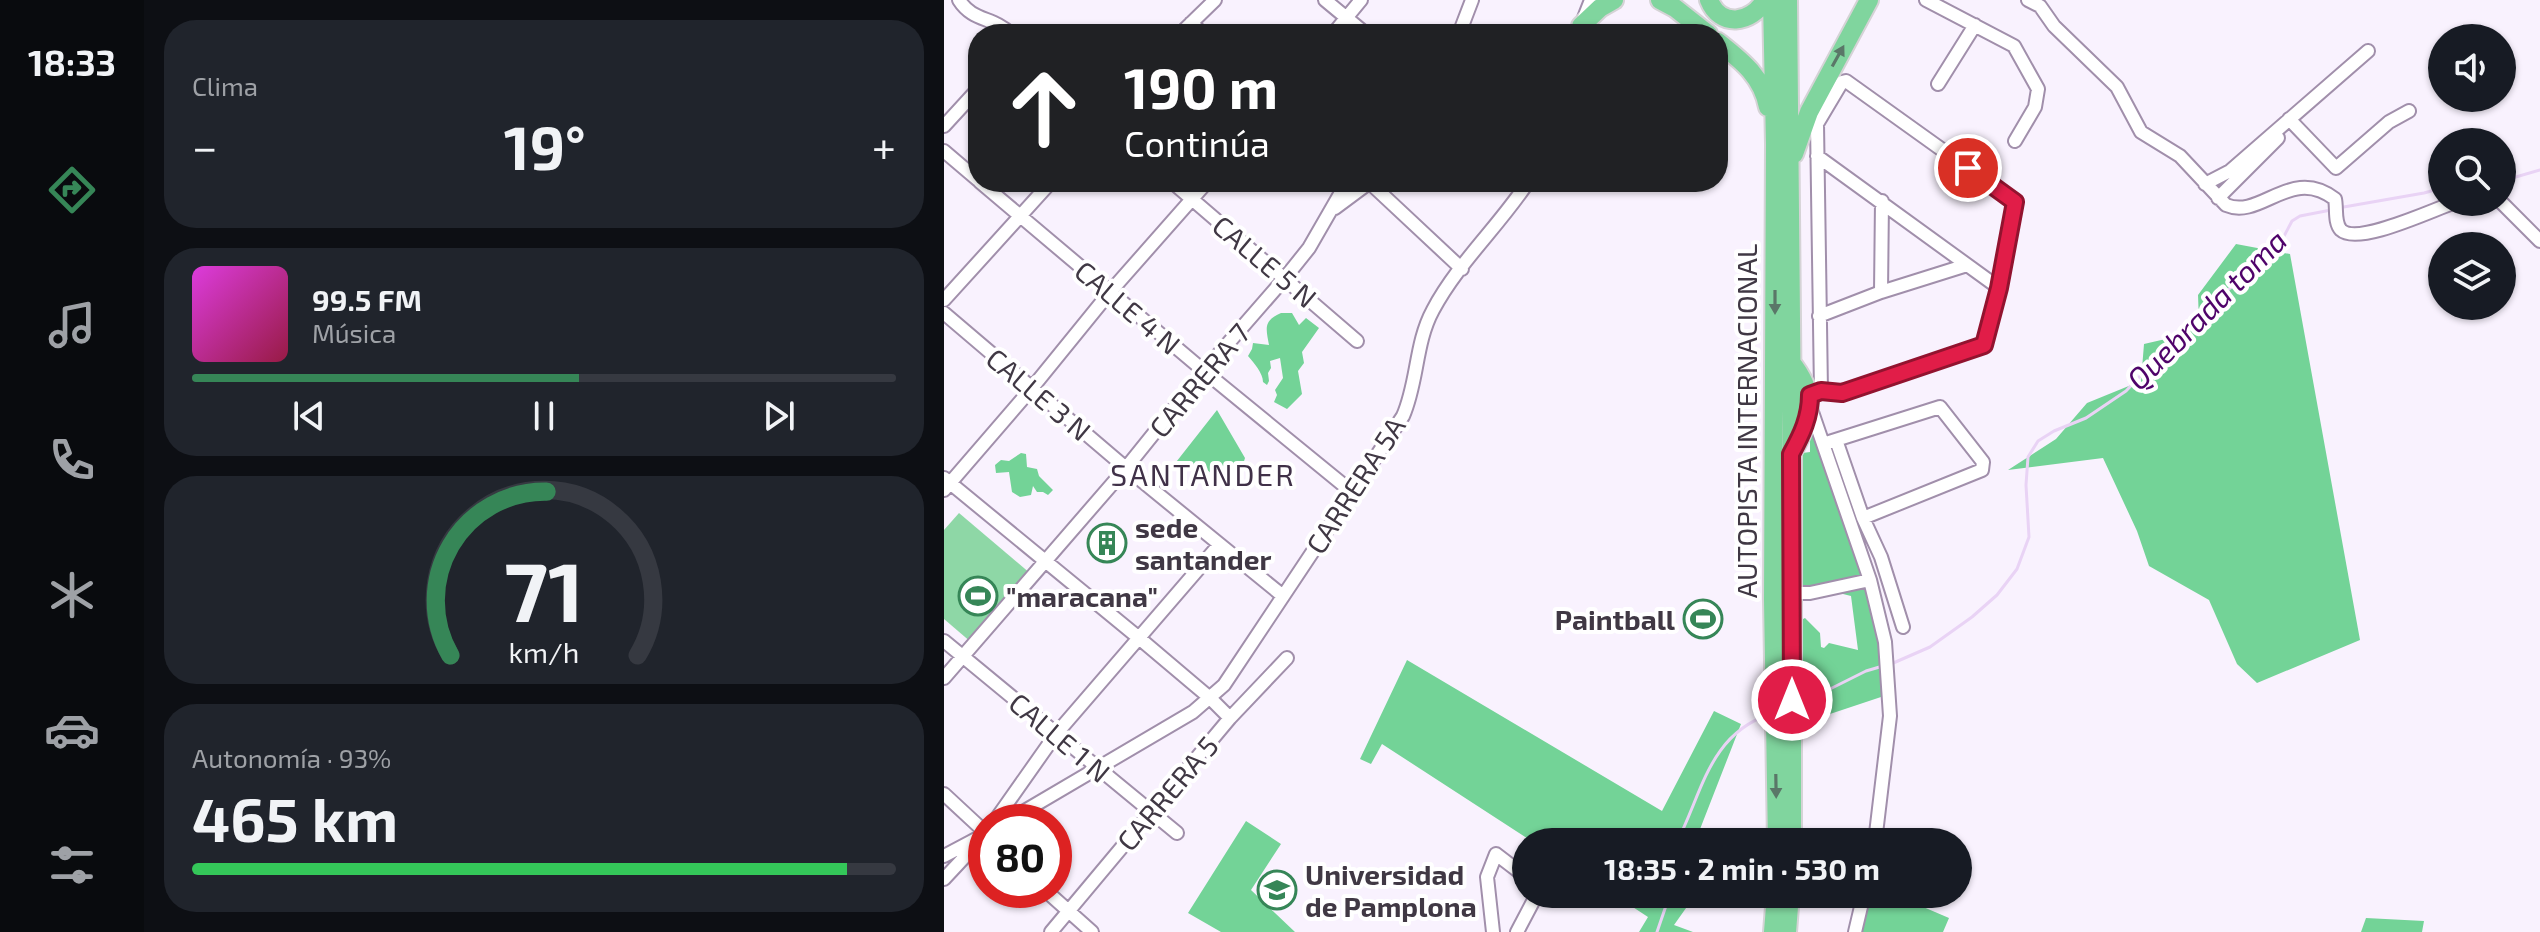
<!DOCTYPE html>
<html lang="es">
<meta charset="utf-8">
<style>
body{margin:0;font-family:"Exo 2",sans-serif;background:#20242c;color:#f1f3f6;height:100vh;display:flex;flex-direction:column;font-size:30px;white-space:nowrap}
*{box-sizing:border-box;margin:0}
p{font-size:26px;color:#9ea1a6}
.icon{flex:none;width:44px;height:44px;fill:none;stroke:currentColor;stroke-width:2;stroke-linecap:round;stroke-linejoin:round}
.map{position:relative;flex:1;overflow:hidden}
.details{display:flex;flex-direction:column;gap:20px;padding:20px;background:#0d0f14;width:800px}
.details>*{flex:none}
.banner{position:absolute;left:24px;top:24px;width:760px;height:168px;border-radius:32px;box-shadow:0 2px 6px #0004;background:#202124;color:#fff;overflow:hidden}
.buttons{position:absolute;left:1484px;top:24px;display:grid;gap:16px}
.buttons a{display:grid;place-items:center;width:88px;height:88px;border-radius:50%;background:#171b24;box-shadow:0 2px 6px #0004;font-size:40px}
.speed{position:absolute;left:24px;top:804px;display:flex;gap:16px;font-size:40px;font-weight:700;text-align:center}
.speed>*{display:grid;place-content:center;width:104px;height:104px;border-radius:50%;background:#171b24;box-shadow:0 2px 6px #0004;line-height:1}
.speed .limit{border:12px solid #d22;background:#fff;color:#111}
.pin{position:absolute;display:grid;place-items:center;width:68px;height:68px;color:#fff;margin:-34px;border:4px solid #fff;border-radius:50%;box-shadow:0 2px 8px #0007}
.me{position:absolute;width:88px;margin:-44px;rotate:0deg;stroke-linejoin:round;filter:drop-shadow(0 0 6px #0008)}
.turn{display:flex;align-items:center;gap:28px;height:168px;padding:0 24px;font-size:36px}
.turn .icon{width:104px;height:104px;stroke-width:2.5}
.turn b{display:block;font-size:56px;line-height:68px}
.big{font-size:60px;font-weight:700;line-height:1.1}
.details .tile{flex:1;display:flex;flex-direction:column;justify-content:center;gap:12px;min-width:0;padding:0 28px;border-radius:32px;background:#20242c}
.details .dial{align-items:center;gap:0}
.dial svg{height:208px;overflow:visible;fill:none;stroke:#363941;stroke-width:7;stroke-linecap:round;text-anchor:middle}
.dial text{fill:#f1f3f6;stroke:none}
.song{display:flex;align-items:center;gap:24px}
.cover{width:96px;height:96px;border-radius:12px;background:linear-gradient(135deg,hsl(300 70% 55%),hsl(340 70% 35%))}
.played{height:8px;border-radius:4px;background:linear-gradient(90deg,#368657 55%,#363941 55%)}
.keys{display:flex;justify-content:space-around;direction:ltr}
.heat{display:flex;justify-content:space-between;align-items:center;font-size:44px;direction:ltr}
.charge{height:12px;border-radius:6px;background:linear-gradient(90deg,#34c759 93%,#363941 0)}
.trip{position:absolute;left:568px;top:828px;width:460px;height:80px;border-radius:40px;background:#171b24;box-shadow:0 2px 6px #0004;font-weight:700;line-height:80px;text-align:center}
main{display:flex;flex:1;min-height:0}
.dock{display:flex;flex-direction:column;width:144px;justify-content:space-around;align-items:center;background:#090b0e;color:#9ea1a6}
.dock .icon{width:56px;height:56px}
.dock .on{color:#368657}
.dock b{font-size:36px;color:#f1f3f6}
.map>svg:first-child{display:block}
.green{fill:#8ed7a6}
.forest{fill:#73d397}
.lines{fill:none;stroke-linecap:round;stroke-linejoin:round}
.stream{stroke:#e9d3f5;stroke-width:3}
.minor-casing{stroke:#a18fab;stroke-width:16}
.highway-casing{stroke:#d5d3d6;stroke-width:22}
.minor{stroke:#fff;stroke-width:12}
.highway{stroke:#80d59e;stroke-width:18}
.oneway{fill:#5a7768}
.route-casing{stroke:#92132f;stroke-width:20}
.route{stroke:#e11d48;stroke-width:14}
.labels{text-anchor:middle;dominant-baseline:central;stroke-width:8;stroke-linejoin:round;paint-order:stroke}
.street-label{font-size:28px;fill:#403844;stroke:#fff}
.poi-label{font-size:28px;font-weight:bold;fill:#403844;stroke:#fff;text-anchor:start}
.water-label{font-size:30px;font-style:italic;fill:#4f036a;stroke:#fff}
.neighbourhood-label{font-size:30px;letter-spacing:2px;fill:#403148;stroke:#fff}
</style>
<main>
<nav class="dock">
<b>18:33</b>
<svg class="icon on" aria-label="directions" viewBox="0 0 24 24"><path d="M12 3l9 9-9 9-9-9zM9 14v-3h6M13 9l2 2-2 2"/></svg>
<svg class="icon" aria-label="music" viewBox="0 0 24 24"><path d="M9 18V5l10-2v13"/><circle cx="6" cy="18" r="3"/><circle cx="16" cy="16" r="3"/></svg>
<svg class="icon" aria-label="phone" viewBox="0 0 24 24"><path d="M5 4h4l2 5-3 2q2 4 5 5l2-3 5 2v4C11 20 4 13 5 4z"/></svg>
<svg class="icon" aria-label="climate" viewBox="0 0 24 24"><path d="M12 3v18M4 7l16 10M4 17L20 7"/></svg>
<svg class="icon" aria-label="car" viewBox="0 0 24 24"><path d="M5 17H2v-5l4-1 3-4h7l3 4 3 1v5h-3M9 17h6M6 11h13"/><circle cx="7" cy="17" r="2"/><circle cx="17" cy="17" r="2"/></svg>
<svg class="icon" aria-label="filters" viewBox="0 0 24 24"><path d="M4 7h16M4 17h16"/><circle cx="9" cy="7" r="2"/><circle cx="15" cy="17" r="2"/></svg>
</nav>
<section class="details">
<div class="tile"><p>Clima</p>
<div class="heat"><a>−</a><b class="big">19°</b><a>+</a></div>
</div>
<div class="tile">
<div class="song"><i class="cover"></i><div><b>99.5 FM</b><p>Música</p></div></div>
<div class="played"></div>
<div class="keys"><svg class="icon" aria-label="previous" viewBox="0 0 24 24"><path d="M18 5L8 12l10 7zM5 5v14"/></svg><svg class="icon" aria-label="pause" viewBox="0 0 24 24"><path d="M8 5v14M16 5v14"/></svg><svg class="icon" aria-label="next" viewBox="0 0 24 24"><path d="M6 5l10 7-10 7zM19 5v14"/></svg></div>
</div>
<div class="tile dial"><svg viewBox="0 0 100 80">
<path d="M14 69A42 42 0 1 1 86 69"/>
<path d="M14 69A42 42 0 0 1 51 6" stroke="#368657"/>
<text x="50" y="56" font-size="32" font-weight="700">71</text>
<text x="50" y="72" font-size="11">km/h</text>
</svg></div>
<div class="tile"><p>Autonomía · 93%</p><b class="big">465 km</b><div class="charge"></div></div>
</section>
<div class="map">
<svg width="1596" height="932" viewBox="0 0 1596 932">
<rect width="100%" height="100%" fill="#f9f2fe"/>
<!-- green -->
<path class="green" d="M 15,513 L 87,574 L 28,643 L 0,619 L 0,530 Z"/>
<!-- forest -->
<path class="forest" d="M 1292,244 L 1346,254 L 1416,640 L 1313,683 L 1293,664 L 1265,600 L 1205,566 L 1193,531 L 1159,458 L 1064,470 L 1112,439 L 1143,403 L 1197,381 L 1200,344 L 1226,338 L 1255,322 L 1254,295 Z
M 337,313 L 348,313 L 355,325 L 362,318 L 375,328 L 358,352 L 360,363 L 354,371 L 358,394 L 343,409 L 330,402 L 333,395 L 331,390 L 339,378 L 336,358 L 326,361 L 327,368 L 324,373 L 325,381 L 323,385 L 319,382 C 319,373 310,363 304,356 L 308,349 L 309,343 L 325,345 C 322,328 319,321 337,313 Z
M 273,410 L 301,458 L 297,471 L 273,478 L 252,461 L 245,470 L 229,466 Z
M 866,427 L 919,580 L 856,587 L 851,454 L 866,452 L 866,441 L 857,441 Z
M 77,453 L 82,454 L 83,467 L 93,469 L 95,476 L 109,490 L 104,495 L 99,492 L 93,492 L 89,486 L 87,495 L 76,497 L 68,492 L 65,472 L 52,473 L 51,465 L 57,460 L 65,461 Z
M 925,583 L 939,639 L 943,695 L 877,717 L 877,723 L 854,723 L 855,621 L 861,618 L 876,633 L 877,647 L 880,648 L 885,643 L 914,650 L 907,596 L 899,594 L 898,589 Z
M 463,660 L 718,811 L 770,711 L 797,724 L 751,842 L 589,842 L 438,744 L 427,764 L 416,759 Z
M 302,821 L 337,844 L 307,890 L 351,932 L 277,932 L 244,913 Z
M 669,894 L 752,894 L 730,925 L 749,932 L 695,932 L 704,917 Z
M 927,894 L 949,894 L 1005,918 L 999,932 L 913,932 Z
M 1422,918 L 1480,921 L 1478,932 L 1417,932 Z"/>
<g class="lines">
<!-- stream -->
<path class="stream" d="M 1558,181 L 1596,170
M 1394,208 L 1480,193 L 1498,188
M 947,664 L 986,647 L 1028,617 L 1053,595 L 1073,569 L 1085,537 L 1082,485 L 1084,457 L 1094,441 L 1110,431 L 1142,418 L 1182,391 L 1264,304 L 1296,281 L 1322,252 L 1338,240 L 1348,221 L 1356,216 L 1387,210
M 856,704 L 922,671 L 939,666
M 733,842 C 759,791 765,735 826,714
M 713,932 L 726,894"/>
<!-- minor casing -->
<g class="minor-casing">
<path id="minor" d="M 15,0 C 29,22 48,16 67,34
M 381,0 L 422,34
M 982,0 L 1070,46 L 1094,89 L 1091,107 L 1071,141
M 1084,0 L 1096,6 L 1110,26 L 1173,87 L 1197,132 L 1236,156 L 1282,205 C 1317,220 1347,165 1391,199 C 1393,208 1390,223 1397,230 C 1414,246 1490,209 1512,202
M 247,23 L 259,34
M 638,23 L 647,0
M 236,34 L 271,0
M 389,34 L 417,0
M 515,34 L 528,0
M 994,84 L 1031,25
M 1345,119 L 1392,168 L 1445,122 L 1465,111
M 0,126 L 34,89
M 0,151 L 34,180
M 873,156 L 1055,288
M 36,182 L 260,371 L 408,492
M 228,182 L 413,341
M 425,182 L 518,269
M 1261,184 L 1286,171 L 1424,51
M 1274,198 L 1334,138
M 1557,202 L 1596,241
M 391,208 L 426,182
M 937,292 L 938,201
M 0,300 L 107,182
M 0,313 L 182,468 L 339,596
M 875,316 L 937,292 L 1023,265
M 866,395 L 877,391 L 898,393 L 1040,345 L 1055,288 L 1071,202 L 902,81 L 898,82 L 873,124 L 877,391
M 867,409 L 926,580 L 941,642 L 946,716 L 931,842
M 892,440 L 919,518 L 937,557 L 959,627
M 879,444 L 996,407 L 1039,462 L 1038,470 L 919,518
M 0,478 L 195,638 L 266,698 L 286,718
M 0,490 L 88,388 L 166,292 L 263,182
M 847,593 L 866,593 L 926,580
M 0,641 L 233,833
M 0,678 L 182,468 L 260,371 L 341,278 L 365,248 L 403,182
M 0,794 L 42,833
M 50,822 L 112,734 L 275,545
M 62,822 L 249,712 L 280,685 L 459,416 C 474,382 471,343 489,310 C 514,263 555,226 584,182
M 0,856 L 32,839
M 0,879 L 42,834
M 101,890 L 148,932
M 107,932 L 286,718 L 343,658
M 549,932 L 543,877 L 552,854 L 582,877
M 573,932 L 593,894
M 911,932 L 920,894"/>
</g>
<!-- highway casing -->
<g class="highway-casing">
<path id="highway" d="M 716,0 L 731,8 L 764,34
M 765,0 C 776,28 807,24 821,0
M 828,0 L 831,144 L 829,600 L 833,842
M 844,0 L 848,427 L 848,842
M 637,26 L 656,8 L 670,0
M 774,42 C 798,61 818,76 824,107
M 850,154 L 865,112 L 925,0
M 846,361 C 872,393 869,414 850,449
M 829,932 L 832,894
M 843,932 L 846,894"/>
</g>
<!-- minor -->
<use href="#minor" class="minor"/>
<!-- highway -->
<use href="#highway" class="highway"/>
</g>
<!-- one-way arrows -->
<defs><path id="oneway-solid" d="M-6-.8H1V-3.2L6.5 0L1 3.2V.8H-6Z" transform="scale(2)"/></defs>
<g class="oneway">
<use href="#oneway-solid" transform="translate(894 56) rotate(-61)"/>
<use href="#oneway-solid" transform="translate(831 302) rotate(90)"/>
<use href="#oneway-solid" transform="translate(832 786) rotate(89)"/>
</g>
<g class="lines">
<!-- route casing -->
<g class="route-casing">
<path id="route" d="M 848,700 L 847,454 C 858,434 866,417 866,395 L 877,391 L 898,393 L 1040,345 L 1055,288 L 1071,202 L 1024,168"/>
</g>
<!-- route -->
<use href="#route" class="route"/>
</g>
<!-- icons -->
<defs>
<g id="building-ring" transform="scale(2)"><circle r="9.5" fill="#fff" stroke="#368657" stroke-width="1.5"/><path d="M-4-6H4V6H1V3H-1V6H-4ZM-2.5-4.3h1.7v1.8h-1.7ZM.8-4.3h1.7v1.8H.8ZM-2.5-1h1.7V.8h-1.7ZM.8-1h1.7V.8H.8Z" fill="#368657"/></g>
<g id="stadium-ring" transform="scale(2)"><circle r="9.5" fill="#fff" stroke="#368657" stroke-width="1.5"/><path d="M0-5a6.5 5 0 1 0 0 10a6.5 5 0 1 0 0-10ZM-3.5-1.8h7v3.6h-7Z" fill="#368657"/></g>
<g id="university-ring" transform="scale(2)"><circle r="9.5" fill="#fff" stroke="#368657" stroke-width="1.5"/><path d="M0-5L7-2L0 1L-7-2ZM-4 1L0 2.5L4 1V4Q0 6-4 4Z" fill="#368657"/></g>
</defs>
<g fill-rule="evenodd">
<use href="#building-ring" x="163" y="543"/>
<use href="#stadium-ring" x="34" y="596"/>
<use href="#stadium-ring" x="759" y="619"/>
<use href="#university-ring" x="333" y="890"/>
</g>
<g class="labels">
<!-- street labels -->
<g class="street-label">
<text transform="translate(321 261) rotate(40)">CALLE 5 N</text>
<text transform="translate(184 307) rotate(40)">CALLE 4 N</text>
<text transform="translate(255 380) rotate(-50)">CARRERA 7</text>
<text transform="translate(95 394) rotate(40)">CALLE 3 N</text>
<text transform="translate(802 421) rotate(-90)">AUTOPISTA INTERNACIONAL</text>
<text transform="translate(411 485) rotate(-57)">CARRERA 5A</text>
<text transform="translate(116 737) rotate(40)">CALLE 1 N</text>
<text transform="translate(223 793) rotate(-50)">CARRERA 5</text>
</g>
<!-- poi labels -->
<g class="poi-label">
<text x="191" y="527">sede<tspan x="191" dy="32">santander</tspan></text>
<text x="62" y="596">"maracana"</text>
<text x="731" y="619" text-anchor="end">Paintball</text>
<text x="361" y="874">Universidad<tspan x="361" dy="32">de Pamplona</tspan></text>
</g>
<!-- water labels -->
<g class="water-label">
<text transform="translate(1262 309) rotate(-45)">Quebrada toma</text>
</g>
<!-- neighbourhood labels -->
<g class="neighbourhood-label">
<text x="259" y="474">SANTANDER</text>
</g>
</g>
</svg>
<div class="buttons">
<a><svg class="icon" aria-label="sound" viewBox="0 0 24 24"><path d="M4 9h4l5-4v14l-5-4H4zM17 9q2 3 0 6"/></svg></a>
<a><svg class="icon" aria-label="search" viewBox="0 0 24 24"><circle cx="10" cy="10" r="6"/><path d="M15 15l6 6"/></svg></a>
<a><svg class="icon" aria-label="layers" viewBox="0 0 24 24"><path d="M12 4l9 5-9 5-9-5zM3 14l9 5 9-5"/></svg></a>
</div>
<div class="speed"><div class="limit">80</div></div>
<div class="pin" style="left:1024px;top:168px;background:#d93025"><svg class="icon" aria-label="arrive" viewBox="0 0 24 24"><path d="M6 21V4h12l-3 4 3 4H6"/></svg></div>
<svg class="me" style="left:848px;top:700px" viewBox="-20 -20 40 40"><circle r="17" fill="#e11d48" stroke="#fff" stroke-width="3"/><path d="M0-11L8 9 0 5-8 9z" fill="#fff"/></svg>
<div class="trip">18:35 · 2 min · 530 m</div>
<div class="banner">
<div class="turn"><svg class="icon" aria-label="ahead" viewBox="0 0 24 24"><path d="M12 20V5M6 11l6-6 6 6"/></svg><div><b>190 m</b>Continúa</div></div>
</div>
</div>
</main>
